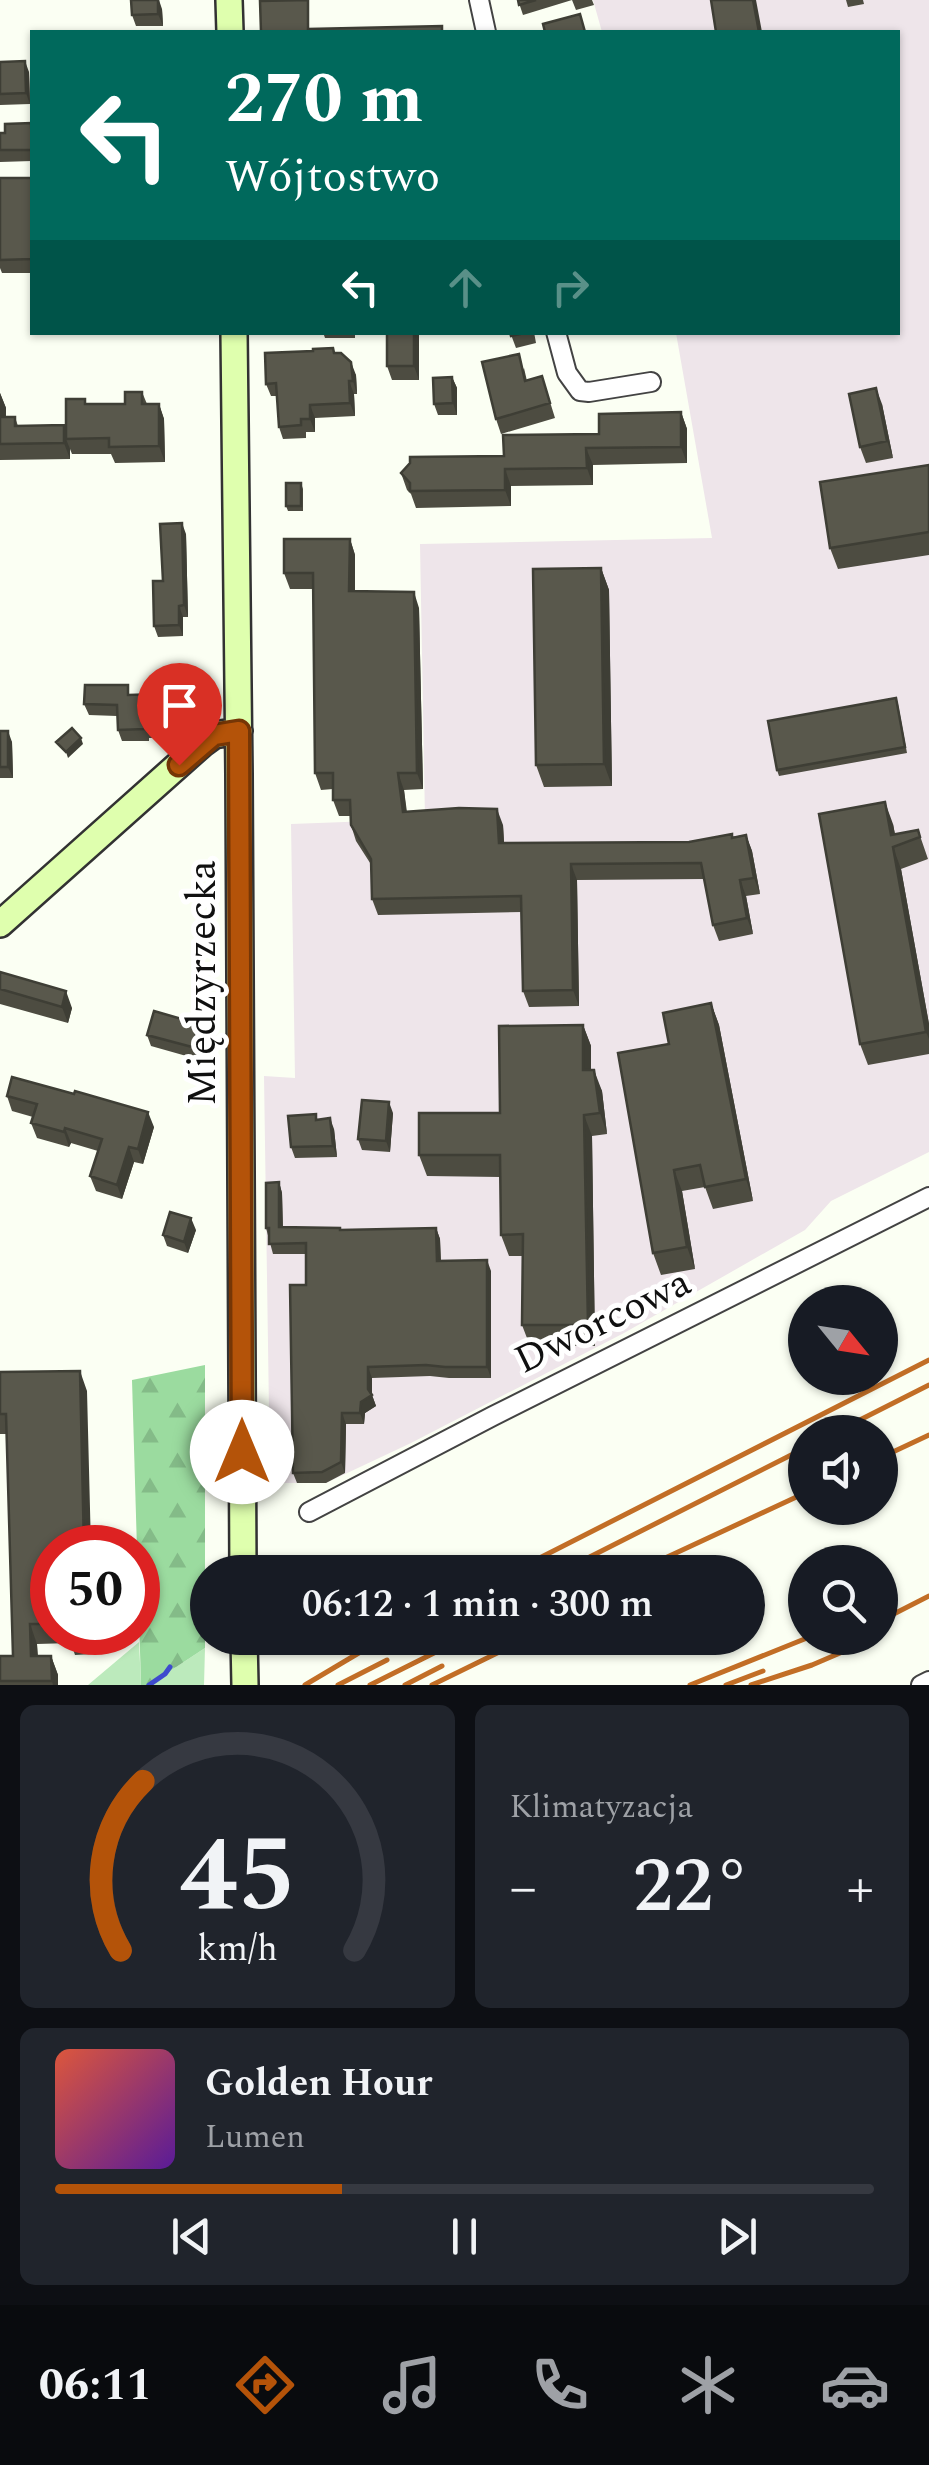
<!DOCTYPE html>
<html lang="pl">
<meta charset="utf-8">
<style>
body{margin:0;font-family:Spectral,serif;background:#20242c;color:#f1f3f6;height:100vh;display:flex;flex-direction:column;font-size:38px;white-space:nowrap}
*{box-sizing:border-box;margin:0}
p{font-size:32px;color:#9ea1a6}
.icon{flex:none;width:55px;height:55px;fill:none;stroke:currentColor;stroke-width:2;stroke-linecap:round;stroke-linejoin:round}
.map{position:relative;height:1685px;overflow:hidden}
.drawer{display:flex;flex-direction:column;gap:20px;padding:20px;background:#0d0f14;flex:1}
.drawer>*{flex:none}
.guide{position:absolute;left:30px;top:30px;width:870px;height:305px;border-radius:0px;box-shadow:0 2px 8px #0004;background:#00695c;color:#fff;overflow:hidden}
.needle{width:65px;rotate:120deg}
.buttons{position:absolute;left:788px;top:1285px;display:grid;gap:20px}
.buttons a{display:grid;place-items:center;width:110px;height:110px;border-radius:50%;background:#171b24;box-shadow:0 2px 8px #0004;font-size:50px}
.speed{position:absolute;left:30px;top:1525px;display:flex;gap:20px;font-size:50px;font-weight:700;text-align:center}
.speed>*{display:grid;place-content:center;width:130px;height:130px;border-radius:50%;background:#171b24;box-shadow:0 2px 8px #0004;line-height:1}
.speed .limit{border:15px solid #d22;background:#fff;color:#111}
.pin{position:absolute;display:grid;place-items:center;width:85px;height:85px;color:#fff;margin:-102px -42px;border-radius:50% 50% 50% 0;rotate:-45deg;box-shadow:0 0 10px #0007}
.pin .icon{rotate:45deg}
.me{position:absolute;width:110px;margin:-55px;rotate:0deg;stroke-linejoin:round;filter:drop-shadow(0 0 8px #0008)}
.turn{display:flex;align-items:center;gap:35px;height:210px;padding:0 30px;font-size:45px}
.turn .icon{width:130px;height:130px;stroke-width:2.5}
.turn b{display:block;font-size:70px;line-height:85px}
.lanes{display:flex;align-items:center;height:95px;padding:0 30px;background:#0003;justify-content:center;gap:50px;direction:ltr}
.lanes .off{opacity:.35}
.big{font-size:75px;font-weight:600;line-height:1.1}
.drawer .widget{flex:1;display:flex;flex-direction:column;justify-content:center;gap:15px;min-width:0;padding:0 35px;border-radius:15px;background:#20242c}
.drawer .dial{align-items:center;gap:0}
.dial svg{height:260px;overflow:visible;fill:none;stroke:#363941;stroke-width:7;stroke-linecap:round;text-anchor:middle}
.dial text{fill:#f1f3f6;stroke:none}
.song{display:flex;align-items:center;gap:30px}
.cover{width:120px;height:120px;border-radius:15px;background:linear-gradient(135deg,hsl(10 70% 55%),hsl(270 70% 35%))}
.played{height:10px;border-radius:5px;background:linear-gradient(90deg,#b45309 35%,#363941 35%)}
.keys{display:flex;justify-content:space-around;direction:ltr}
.heat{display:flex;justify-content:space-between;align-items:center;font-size:55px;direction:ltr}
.drawer .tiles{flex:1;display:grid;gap:20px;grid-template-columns:1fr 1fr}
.widget:last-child{grid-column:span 2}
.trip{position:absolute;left:190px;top:1555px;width:575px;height:100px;border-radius:50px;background:#171b24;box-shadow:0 2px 8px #0004;font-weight:600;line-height:100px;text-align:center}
.tab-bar{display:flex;height:160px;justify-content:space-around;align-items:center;background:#090b0e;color:#9ea1a6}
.tab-bar .icon{width:70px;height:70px}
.tab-bar .on{color:#b45309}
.tab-bar b{font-size:45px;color:#f1f3f6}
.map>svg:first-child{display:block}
.industrial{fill:#eee5ea}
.grass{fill:#bceabc}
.forest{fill:url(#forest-firs)}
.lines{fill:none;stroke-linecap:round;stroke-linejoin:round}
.stream{stroke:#3e4bce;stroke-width:5}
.street-casing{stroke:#434343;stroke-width:22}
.secondary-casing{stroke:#323232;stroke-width:30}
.street{stroke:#fff;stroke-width:18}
.secondary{stroke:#dfffae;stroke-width:25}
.rail{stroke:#c26e26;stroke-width:5}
.wall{fill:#4d4c41}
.shaded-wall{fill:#3e3e35}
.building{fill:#59584c;stroke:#3e3e35;stroke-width:2.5}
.route-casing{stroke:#753606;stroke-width:25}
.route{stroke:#b45309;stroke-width:18}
.labels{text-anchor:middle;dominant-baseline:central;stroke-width:10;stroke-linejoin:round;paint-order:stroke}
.street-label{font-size:40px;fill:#101010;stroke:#fff}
</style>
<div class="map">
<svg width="929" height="1685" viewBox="0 0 929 1685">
<defs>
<pattern id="forest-firs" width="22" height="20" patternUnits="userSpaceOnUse" patternTransform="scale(2.5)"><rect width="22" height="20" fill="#9bdb9f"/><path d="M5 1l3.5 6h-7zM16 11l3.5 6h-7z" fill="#84bb88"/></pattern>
</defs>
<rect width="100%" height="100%" fill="#fbfff3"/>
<!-- industrial -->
<path class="industrial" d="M 593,0 L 929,0 L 929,1152 L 831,1201 L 805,1230 L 624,1333 L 411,1443 L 326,1483 L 276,1483 L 270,1479 L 264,1076 L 295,1078 L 291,824 L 425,819 L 420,544 L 712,538 L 676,333 L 898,332 L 898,32 L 602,32 Z"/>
<!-- grass -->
<path class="grass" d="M 139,1641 L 141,1685 L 88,1685 L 139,1642 Z
M 205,1648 L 204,1685 L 149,1685 Z"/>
<!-- forest -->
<path class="forest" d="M 205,1365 L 205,1648 L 149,1685 L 141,1685 L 132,1380 Z"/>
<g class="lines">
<!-- stream -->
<path class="stream" d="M 149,1685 L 165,1674 L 170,1667"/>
<!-- street casing -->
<g class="street-casing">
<path id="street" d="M 479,0 L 486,32
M 556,332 L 567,373 L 580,391 L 589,392 L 651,382
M 309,1512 L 493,1416 L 929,1197
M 921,1685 L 929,1681"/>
</g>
<!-- secondary casing -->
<g class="secondary-casing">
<path id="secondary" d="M 229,0 L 230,32
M 234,332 L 239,774 L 243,1572
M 0,924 L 203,743 L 214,735 L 239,731
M 244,1638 L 245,1685"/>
</g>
<!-- street -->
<use href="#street" class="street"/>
<!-- secondary -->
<use href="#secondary" class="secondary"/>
<!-- rail -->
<path class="rail" d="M 836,1432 L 929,1385
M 880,1458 L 929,1435
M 512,1572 L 929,1360
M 560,1572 L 805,1448
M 635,1572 L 805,1493
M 880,1621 L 929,1596
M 305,1685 L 384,1638
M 338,1685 L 387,1660
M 370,1685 L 464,1638
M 405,1685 L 442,1666
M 432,1685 L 528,1638
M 690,1685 L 807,1638
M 726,1685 L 763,1671
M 751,1685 L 812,1665 L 875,1638"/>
</g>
<!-- wall -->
<path class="wall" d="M 518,0 L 592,0 L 594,5 L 576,10 L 572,0 L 523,15 Z
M 846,0 L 863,0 L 864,4 L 848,7 Z
M 162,9 L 163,26 L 136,26 L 132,15 Z
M 0,62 L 29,72 L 30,104 L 0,105 Z
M 31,123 L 32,161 L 0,162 L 0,133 L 5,133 Z
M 0,178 L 32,178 L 32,273 L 2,273 L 0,268 Z
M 323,332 L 355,332 L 355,338 L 325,338 Z
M 419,332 L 419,380 L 392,380 L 387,366 Z
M 510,332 L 534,332 L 536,343 L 516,348 Z
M 335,353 L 356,375 L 357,394 L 354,394 L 355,416 L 315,418 L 315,432 L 306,432 L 306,438 L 283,439 L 279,427 L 277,396 L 271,396 L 266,384 Z
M 524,368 L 527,381 L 542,376 L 555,418 L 501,434 L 496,419 Z
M 452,377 L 457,388 L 457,415 L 438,415 L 434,404 Z
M 142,392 L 147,404 L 159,404 L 164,419 L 165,462 L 115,463 L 111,454 L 72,454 L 70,449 L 70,459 L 0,460 L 0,393 L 6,408 L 6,417 L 15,417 L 18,426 L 64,425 L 66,432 L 87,404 L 125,404 Z
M 882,404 L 893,458 L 866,463 L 860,447 Z
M 681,412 L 687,429 L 687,463 L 593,465 L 593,485 L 511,486 L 511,506 L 416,508 L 411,494 L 407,490 L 401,473 L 504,456 L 599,434 Z
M 929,465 L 929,555 L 838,569 L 830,548 Z
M 301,483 L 303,489 L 303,511 L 288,511 L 286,506 Z
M 186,534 L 188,617 L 183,617 L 183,636 L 158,637 L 154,626 L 163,581 Z
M 350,539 L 355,555 L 355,591 L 419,608 L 423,789 L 404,790 L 407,812 L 503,825 L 504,843 L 689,842 L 746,835 L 752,851 L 760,894 L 746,896 L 753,934 L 719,941 L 713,925 L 704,879 L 577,880 L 579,1006 L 529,1007 L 523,991 L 522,912 L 378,915 L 372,899 L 372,866 L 356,841 L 351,825 L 350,816 L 339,816 L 333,800 L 333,789 L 321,790 L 315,773 L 313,589 L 290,589 L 284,573 Z
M 601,568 L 609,590 L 612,786 L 544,787 L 536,765 Z
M 160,694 L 164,706 L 164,738 L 149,738 L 149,741 L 122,741 L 118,730 L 117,716 L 89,715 L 84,704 L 131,695 Z
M 898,704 L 907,753 L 779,776 L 777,770 Z
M 0,731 L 12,742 L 13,778 L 0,778 Z
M 893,824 L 895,834 L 918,830 L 928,859 L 901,869 L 929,1024 L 929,1054 L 868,1065 L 860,1044 Z
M 0,972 L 72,1008 L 68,1023 L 0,1004 Z
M 711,1003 L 719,1025 L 753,1201 L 713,1209 L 705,1187 L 682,1191 L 695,1269 L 661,1275 L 653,1253 L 669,1044 Z
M 583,1025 L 591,1046 L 591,1070 L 602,1091 L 607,1134 L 592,1136 L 595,1346 L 530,1346 L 522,1325 L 523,1256 L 509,1256 L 501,1235 L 500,1177 L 427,1176 L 419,1155 L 500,1113 Z
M 147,1035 L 203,1035 L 197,1059 L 151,1046 Z
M 7,1096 L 154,1127 L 143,1164 L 134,1162 L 122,1199 L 96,1191 L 90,1176 L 98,1151 L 71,1143 L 69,1147 L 37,1138 L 31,1123 L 33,1117 L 12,1111 Z
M 393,1113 L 390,1152 L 362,1150 L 358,1139 Z
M 334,1129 L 337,1157 L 295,1158 L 291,1147 Z
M 279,1182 L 282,1193 L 283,1228 L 340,1230 L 436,1228 L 440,1239 L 441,1261 L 491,1271 L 491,1378 L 449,1378 L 430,1376 L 372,1378 L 372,1395 L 376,1406 L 365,1413 L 364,1424 L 346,1424 L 345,1473 L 326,1483 L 297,1483 L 293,1473 L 306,1285 L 306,1254 L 273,1254 L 266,1228 Z
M 196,1230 L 188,1253 L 167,1246 L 163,1235 Z
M 0,1372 L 87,1391 L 52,1548 L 52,1632 L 93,1632 L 93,1654 L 75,1655 L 71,1643 L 37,1644 L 38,1656 L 51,1656 L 58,1675 L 58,1685 L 0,1685 L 0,1656 L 13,1656 L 7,1434 L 0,1434 Z"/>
<!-- shaded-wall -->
<path class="shaded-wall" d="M 159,0 L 162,9 L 163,26 L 158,14 Z
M 753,0 L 756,0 L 762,32 L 759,32 Z
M 25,61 L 29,72 L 30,104 L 26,93 Z
M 414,332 L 419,332 L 419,380 L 414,366 Z
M 351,362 L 356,375 L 357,394 L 353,381 Z
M 452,377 L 457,388 L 457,415 L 453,403 Z
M 349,381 L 354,394 L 355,416 L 350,403 Z
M 876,388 L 882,404 L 893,458 L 887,441 Z
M 0,393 L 6,408 L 5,434 L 0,418 Z
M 159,404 L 164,419 L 165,462 L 159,446 Z
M 310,405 L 315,418 L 315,432 L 310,419 Z
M 681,412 L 687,429 L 687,463 L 681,447 Z
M 64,425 L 69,439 L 66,439 L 70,449 L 70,459 L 64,443 Z
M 586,448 L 593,465 L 593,485 L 587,468 Z
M 505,469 L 511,486 L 511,506 L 505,490 Z
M 182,523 L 186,534 L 188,617 L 184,605 Z
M 350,539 L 355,555 L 355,607 L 349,591 Z
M 601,568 L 609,590 L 612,786 L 604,764 Z
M 414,592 L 419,608 L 423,789 L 417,773 Z
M 179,606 L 183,617 L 183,636 L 179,625 Z
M 160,694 L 164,706 L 164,738 L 160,726 Z
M 8,731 L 12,742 L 13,778 L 8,767 Z
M 81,738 L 83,744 L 68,758 L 66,752 Z
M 398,773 L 404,790 L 408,828 L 403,812 Z
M 885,802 L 893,824 L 897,846 L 891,835 Z
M 497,809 L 503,825 L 505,859 L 499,843 Z
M 746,835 L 752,851 L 760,894 L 754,878 Z
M 893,847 L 901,869 L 929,1024 L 929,1039 L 926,1032 Z
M 571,864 L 577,880 L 579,1006 L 573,990 Z
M 740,880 L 746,896 L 753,934 L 747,918 Z
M 66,991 L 72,1008 L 68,1023 L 62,1007 Z
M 711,1003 L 719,1025 L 753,1201 L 746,1179 Z
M 199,1024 L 203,1035 L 197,1059 L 192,1047 Z
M 583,1025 L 591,1046 L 591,1091 L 583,1070 Z
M 594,1070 L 602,1091 L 607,1134 L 600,1113 Z
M 389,1102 L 393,1113 L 390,1152 L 386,1141 Z
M 148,1112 L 154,1127 L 143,1164 L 138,1149 Z
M 584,1115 L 592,1136 L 595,1346 L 588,1325 Z
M 330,1118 L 334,1129 L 337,1157 L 333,1146 Z
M 65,1128 L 71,1143 L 69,1147 L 64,1132 Z
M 129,1147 L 134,1162 L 122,1199 L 117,1185 Z
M 674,1170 L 682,1191 L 695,1269 L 687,1247 Z
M 279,1182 L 282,1193 L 283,1238 L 279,1227 Z
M 191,1218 L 196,1230 L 188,1253 L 184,1242 Z
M 436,1228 L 440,1239 L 441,1272 L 437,1261 Z
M 487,1260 L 491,1271 L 491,1378 L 487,1367 Z
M 368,1367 L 372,1378 L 372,1395 L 376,1406 L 365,1413 L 364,1424 L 360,1413 L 361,1402 L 368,1389 Z
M 80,1371 L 87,1391 L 91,1548 L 84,1548 Z
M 342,1413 L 346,1424 L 345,1473 L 341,1462 Z
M 30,1624 L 37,1644 L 38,1676 L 31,1656 Z
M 86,1632 L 93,1632 L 93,1654 L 86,1635 Z
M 51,1656 L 58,1675 L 58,1685 L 53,1685 L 52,1681 Z"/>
<!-- building -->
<path class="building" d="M 131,0 L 158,0 L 158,14 L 132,15 Z
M 308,0 L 308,29 L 442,26 L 442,32 L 261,32 L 260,1 Z
M 518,0 L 536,0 L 519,5 Z
M 711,0 L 753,0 L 759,32 L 716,32 Z
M 580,14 L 585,32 L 545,32 L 543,24 Z
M 25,61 L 26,93 L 0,94 L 0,62 Z
M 31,123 L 32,150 L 0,150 L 0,133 L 5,133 L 5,124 Z
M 0,178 L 32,178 L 32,259 L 0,260 Z
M 387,332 L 414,332 L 414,366 L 387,366 Z
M 510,332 L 529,332 L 511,336 Z
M 333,348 L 334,353 L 341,353 L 351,362 L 353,381 L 349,381 L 350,403 L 310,405 L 310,419 L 301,419 L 301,425 L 279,427 L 276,383 L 266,384 L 265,353 L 313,351 L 313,349 Z
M 519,354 L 525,381 L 542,376 L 550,403 L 496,419 L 482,362 Z
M 452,377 L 453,403 L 434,404 L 433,378 Z
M 876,388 L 887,441 L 860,447 L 849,394 Z
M 125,392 L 142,392 L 142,404 L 159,404 L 159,446 L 109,447 L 109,438 L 66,439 L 66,399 L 85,399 L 85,404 L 125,404 Z
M 681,412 L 681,447 L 586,448 L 587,468 L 505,469 L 505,490 L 410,491 L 410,483 L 401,473 L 410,463 L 410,457 L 504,456 L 503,435 L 599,434 L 599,414 Z
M 0,417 L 15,417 L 15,426 L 64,425 L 64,443 L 0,444 Z
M 929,465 L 929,532 L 830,548 L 820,482 Z
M 286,483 L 301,483 L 301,506 L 286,506 Z
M 182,523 L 184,605 L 179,606 L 179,625 L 154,626 L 153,581 L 163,581 L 160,524 Z
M 284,539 L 350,539 L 349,591 L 414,592 L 417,773 L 398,773 L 403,812 L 459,808 L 497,809 L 499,843 L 689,842 L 732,834 L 732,838 L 746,835 L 754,878 L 740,880 L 747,918 L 713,925 L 701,863 L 571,864 L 573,990 L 523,991 L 521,896 L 372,899 L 371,859 L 351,825 L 350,800 L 333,800 L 333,773 L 315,773 L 313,573 L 284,573 Z
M 601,568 L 604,764 L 536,765 L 533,569 Z
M 85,685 L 128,685 L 128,695 L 160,694 L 160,726 L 145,726 L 145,729 L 118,730 L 117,705 L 84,704 Z
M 896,698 L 905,747 L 777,770 L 768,721 Z
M 72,728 L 81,738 L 66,752 L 56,742 Z
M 0,731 L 8,731 L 8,767 L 0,767 Z
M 885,802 L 891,835 L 918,830 L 920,837 L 893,847 L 926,1032 L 860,1044 L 819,814 Z
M 0,972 L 66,991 L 62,1007 L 0,989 Z
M 711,1003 L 746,1179 L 705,1187 L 700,1165 L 674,1170 L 687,1247 L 653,1253 L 618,1053 L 669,1044 L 663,1013 Z
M 154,1011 L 199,1024 L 192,1047 L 147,1035 Z
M 583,1025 L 583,1070 L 594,1070 L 600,1113 L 584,1115 L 588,1325 L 522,1325 L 523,1234 L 501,1235 L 500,1155 L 419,1155 L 419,1113 L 500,1113 L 499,1026 Z
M 12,1077 L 74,1094 L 75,1091 L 148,1112 L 138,1149 L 129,1147 L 117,1185 L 90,1176 L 102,1139 L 65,1128 L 64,1132 L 31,1123 L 37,1104 L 7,1096 Z
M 362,1100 L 389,1102 L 386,1141 L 358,1139 Z
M 316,1114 L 316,1120 L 330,1118 L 333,1146 L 291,1147 L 288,1116 Z
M 279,1182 L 279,1227 L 340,1228 L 340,1230 L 436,1228 L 437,1261 L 487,1260 L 487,1367 L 445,1367 L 426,1365 L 368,1367 L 368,1389 L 372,1395 L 361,1402 L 360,1413 L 342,1413 L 341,1462 L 322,1472 L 293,1473 L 290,1285 L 306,1285 L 306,1243 L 269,1244 L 269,1228 L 266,1228 L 266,1183 Z
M 170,1212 L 191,1218 L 184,1242 L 163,1235 Z
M 80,1371 L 84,1548 L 52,1548 L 52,1624 L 30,1624 L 31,1656 L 51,1656 L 52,1681 L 0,1681 L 0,1656 L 13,1656 L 6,1414 L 0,1414 L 0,1372 Z
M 68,1632 L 86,1632 L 86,1635 L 68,1635 Z"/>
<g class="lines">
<!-- route casing -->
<g class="route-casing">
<path id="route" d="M 179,765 L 214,735 L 239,731 L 242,1452"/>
</g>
<!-- route -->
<use href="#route" class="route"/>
</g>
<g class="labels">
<!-- street labels -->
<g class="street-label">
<text transform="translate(203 983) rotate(-90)">Międzyrzecka</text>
<text transform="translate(603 1322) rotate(-26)">Dworcowa</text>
</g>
</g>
</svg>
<div class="buttons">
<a><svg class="needle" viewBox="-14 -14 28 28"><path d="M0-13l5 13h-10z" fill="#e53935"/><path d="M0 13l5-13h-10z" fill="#9ea1a6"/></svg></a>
<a><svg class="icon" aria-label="sound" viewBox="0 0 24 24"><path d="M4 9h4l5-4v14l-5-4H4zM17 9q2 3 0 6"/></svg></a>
<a><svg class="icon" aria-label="search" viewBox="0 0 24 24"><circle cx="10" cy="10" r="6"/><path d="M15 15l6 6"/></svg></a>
</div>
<div class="speed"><div class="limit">50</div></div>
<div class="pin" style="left:179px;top:765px;background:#d93025"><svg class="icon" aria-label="arrive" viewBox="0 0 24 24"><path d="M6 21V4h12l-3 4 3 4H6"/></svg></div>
<svg class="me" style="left:242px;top:1452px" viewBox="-20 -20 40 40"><circle r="19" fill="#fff"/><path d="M0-13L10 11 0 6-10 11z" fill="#b45309"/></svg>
<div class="trip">06:12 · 1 min · 300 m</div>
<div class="guide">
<div class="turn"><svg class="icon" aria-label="left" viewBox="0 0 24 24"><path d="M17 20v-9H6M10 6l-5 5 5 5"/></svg><div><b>270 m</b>Wójtostwo</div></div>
<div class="lanes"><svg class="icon" aria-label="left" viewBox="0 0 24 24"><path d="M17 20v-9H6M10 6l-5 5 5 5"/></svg><svg class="icon off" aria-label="ahead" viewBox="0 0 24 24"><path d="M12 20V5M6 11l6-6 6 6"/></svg><svg class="icon off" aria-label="right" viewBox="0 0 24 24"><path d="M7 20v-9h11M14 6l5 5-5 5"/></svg></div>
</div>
</div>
<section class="drawer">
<div class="tiles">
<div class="widget dial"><svg viewBox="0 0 100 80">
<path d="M14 69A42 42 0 1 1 86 69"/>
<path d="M14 69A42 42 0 0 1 21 17" stroke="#b45309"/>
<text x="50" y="56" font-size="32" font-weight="700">45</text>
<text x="50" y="72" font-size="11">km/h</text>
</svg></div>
<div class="widget"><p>Klimatyzacja</p>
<div class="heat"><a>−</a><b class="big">22°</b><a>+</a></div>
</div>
<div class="widget">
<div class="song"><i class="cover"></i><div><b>Golden Hour</b><p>Lumen</p></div></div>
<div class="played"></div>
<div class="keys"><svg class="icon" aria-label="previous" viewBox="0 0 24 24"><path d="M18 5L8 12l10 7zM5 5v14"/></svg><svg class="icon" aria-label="pause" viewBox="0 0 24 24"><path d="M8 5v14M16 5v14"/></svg><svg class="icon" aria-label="next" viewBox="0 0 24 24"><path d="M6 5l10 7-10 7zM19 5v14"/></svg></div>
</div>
</div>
</section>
<nav class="tab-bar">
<b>06:11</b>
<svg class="icon on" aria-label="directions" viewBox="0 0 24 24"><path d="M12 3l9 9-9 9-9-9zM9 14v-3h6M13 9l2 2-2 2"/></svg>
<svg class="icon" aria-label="music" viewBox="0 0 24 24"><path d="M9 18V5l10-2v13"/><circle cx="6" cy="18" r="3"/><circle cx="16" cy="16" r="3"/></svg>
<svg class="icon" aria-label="phone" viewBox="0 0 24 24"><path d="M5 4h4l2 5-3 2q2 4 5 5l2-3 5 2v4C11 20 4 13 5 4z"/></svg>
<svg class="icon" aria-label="climate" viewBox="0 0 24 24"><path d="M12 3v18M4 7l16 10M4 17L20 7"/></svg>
<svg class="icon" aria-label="car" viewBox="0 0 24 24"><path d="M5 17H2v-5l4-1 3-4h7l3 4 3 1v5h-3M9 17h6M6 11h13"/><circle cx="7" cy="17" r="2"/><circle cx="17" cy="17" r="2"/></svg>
</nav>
